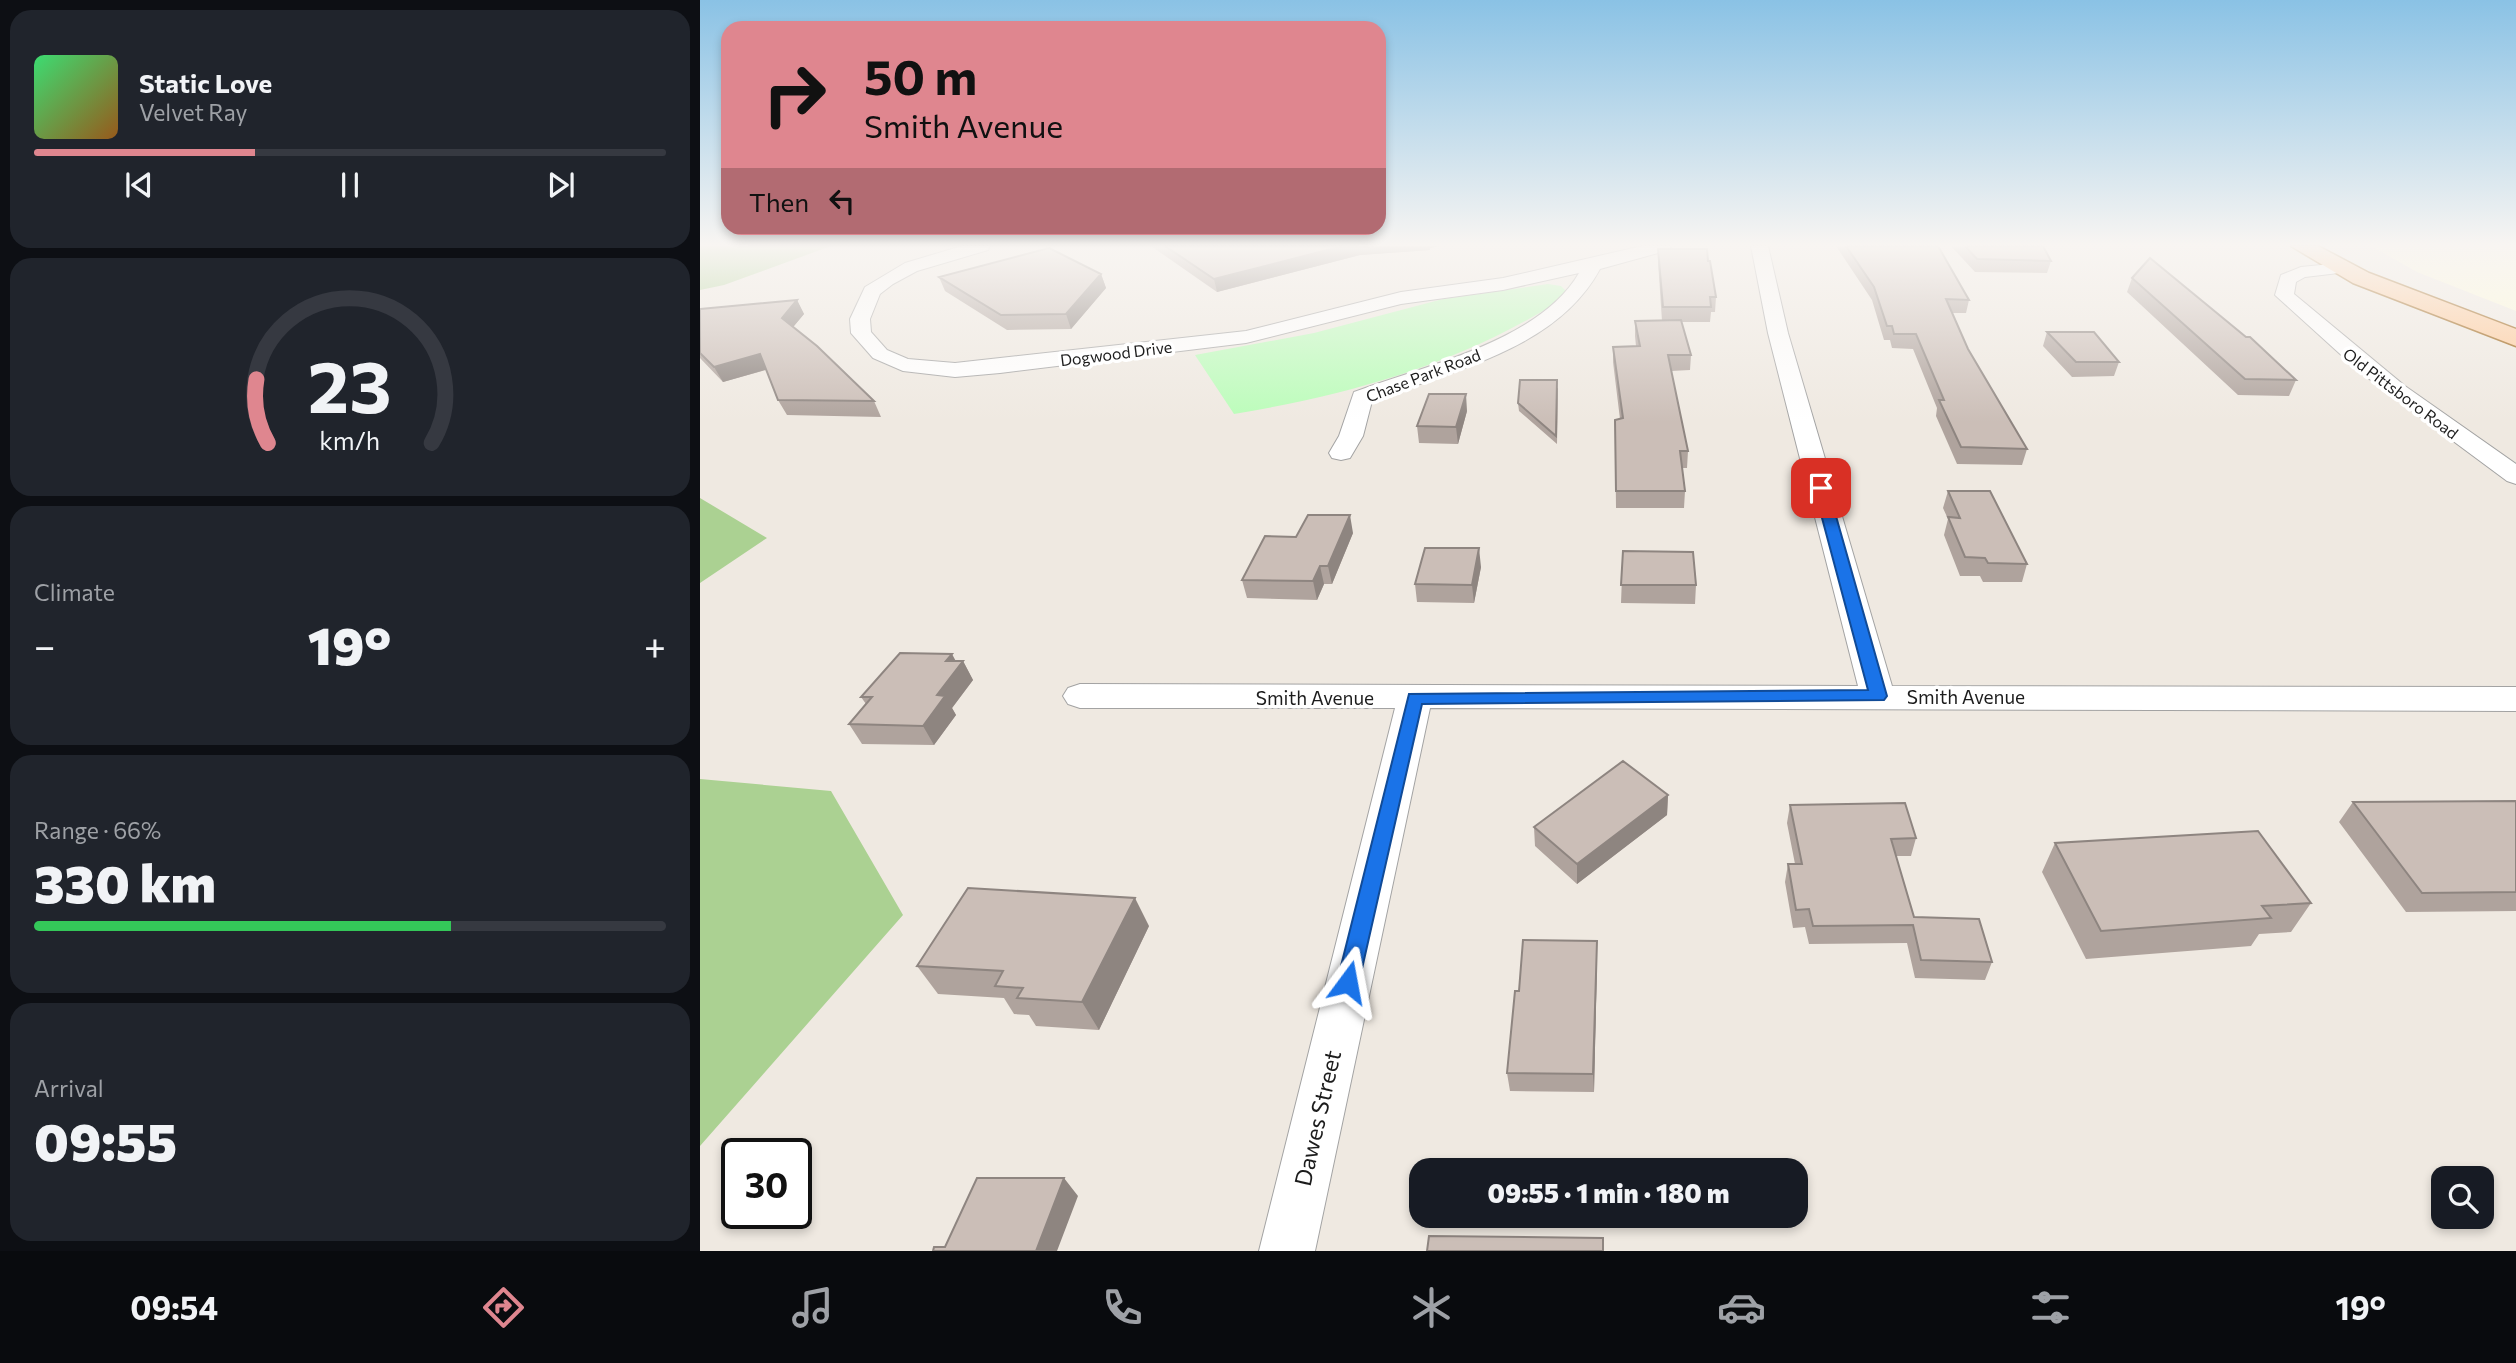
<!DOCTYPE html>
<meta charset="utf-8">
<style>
body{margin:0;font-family:Commissioner,sans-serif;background:#20242c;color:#f1f3f6;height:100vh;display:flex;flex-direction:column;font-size:26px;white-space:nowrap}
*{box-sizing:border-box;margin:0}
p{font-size:23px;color:#9ea1a6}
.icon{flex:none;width:38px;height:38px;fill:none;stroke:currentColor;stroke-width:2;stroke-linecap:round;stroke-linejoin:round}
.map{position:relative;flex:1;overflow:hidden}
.details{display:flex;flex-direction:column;gap:10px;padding:10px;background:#0d0f14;width:700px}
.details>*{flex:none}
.banner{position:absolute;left:21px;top:21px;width:665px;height:214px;border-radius:21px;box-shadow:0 4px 10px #0003;background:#df868f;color:#111;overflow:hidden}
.tools{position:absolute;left:1731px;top:1166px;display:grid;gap:14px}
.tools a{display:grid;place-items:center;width:63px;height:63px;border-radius:14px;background:#171b24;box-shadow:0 4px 10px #0003;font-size:35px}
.speed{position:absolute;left:21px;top:1138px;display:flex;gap:14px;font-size:35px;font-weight:700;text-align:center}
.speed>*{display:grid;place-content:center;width:91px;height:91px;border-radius:50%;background:#171b24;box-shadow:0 4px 10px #0003;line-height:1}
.speed .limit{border:4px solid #111;border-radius:10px;background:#fff;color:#111}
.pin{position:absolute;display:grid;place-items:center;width:60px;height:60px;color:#fff;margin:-30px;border-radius:14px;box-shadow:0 4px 10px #0006}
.me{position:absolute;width:77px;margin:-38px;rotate:13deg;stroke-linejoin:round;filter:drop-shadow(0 0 5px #0008)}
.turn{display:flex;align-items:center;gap:24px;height:147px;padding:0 28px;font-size:32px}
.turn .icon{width:91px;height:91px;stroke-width:2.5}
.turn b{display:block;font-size:49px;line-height:60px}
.then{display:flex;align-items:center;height:66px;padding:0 28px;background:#0003;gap:14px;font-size:26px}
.big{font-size:52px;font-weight:800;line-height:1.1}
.details .card{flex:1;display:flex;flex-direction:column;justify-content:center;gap:10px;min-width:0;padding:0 24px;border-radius:21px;background:#20242c}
.details .dial{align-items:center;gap:0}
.dial svg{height:182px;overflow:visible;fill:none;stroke:#363941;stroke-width:7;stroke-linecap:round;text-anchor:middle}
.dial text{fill:#f1f3f6;stroke:none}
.song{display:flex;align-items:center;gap:21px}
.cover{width:84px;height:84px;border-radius:10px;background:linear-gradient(135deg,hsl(140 70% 55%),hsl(30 70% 35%))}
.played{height:7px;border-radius:4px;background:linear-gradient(90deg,#df868f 35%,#363941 35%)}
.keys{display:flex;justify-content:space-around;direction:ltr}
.heat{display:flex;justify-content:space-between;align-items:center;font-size:38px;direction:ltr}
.charge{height:10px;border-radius:5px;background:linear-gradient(90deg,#34c759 66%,#363941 0)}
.trip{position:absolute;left:709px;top:1158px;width:399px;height:70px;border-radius:21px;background:#171b24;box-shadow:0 4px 10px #0003;font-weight:800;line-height:70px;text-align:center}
.tab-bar{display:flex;height:112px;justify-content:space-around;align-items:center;background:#090b0e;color:#9ea1a6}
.tab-bar .icon{width:49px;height:49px}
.tab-bar .current{color:#df868f}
.tab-bar b{font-size:32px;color:#f1f3f6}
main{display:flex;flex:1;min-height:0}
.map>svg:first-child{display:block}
.education{fill:#fffcda}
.forest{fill:#abd192}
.park{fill:#bafdb9}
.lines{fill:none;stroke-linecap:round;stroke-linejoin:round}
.minor-casing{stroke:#a3a3a3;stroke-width:2}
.primary-casing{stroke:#955600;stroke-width:3}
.minor{fill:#fff;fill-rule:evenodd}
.primary{fill:#ffc896;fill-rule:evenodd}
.wall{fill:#afa39d}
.shaded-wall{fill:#8e8580}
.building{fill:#cbbeb7;stroke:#8e8580;stroke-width:2}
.route{fill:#1a73e8;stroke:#114b97;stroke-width:2}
.labels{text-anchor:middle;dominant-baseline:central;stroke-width:7;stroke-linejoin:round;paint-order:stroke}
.far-street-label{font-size:16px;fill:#1c1c1c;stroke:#fff}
.street-label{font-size:19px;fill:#1c1c1c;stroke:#fff}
.near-street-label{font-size:23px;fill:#1c1c1c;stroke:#fff}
</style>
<main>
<section class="details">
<div class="card">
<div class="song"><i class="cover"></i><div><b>Static Love</b><p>Velvet Ray</p></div></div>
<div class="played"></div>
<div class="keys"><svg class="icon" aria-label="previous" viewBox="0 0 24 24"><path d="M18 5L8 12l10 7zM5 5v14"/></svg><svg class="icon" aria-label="pause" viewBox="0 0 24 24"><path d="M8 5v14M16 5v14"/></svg><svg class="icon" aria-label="next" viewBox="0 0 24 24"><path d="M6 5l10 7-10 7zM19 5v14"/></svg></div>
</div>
<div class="card dial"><svg viewBox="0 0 100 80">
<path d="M14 69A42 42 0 1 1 86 69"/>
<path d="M14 69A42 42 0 0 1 9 41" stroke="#df868f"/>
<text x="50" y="56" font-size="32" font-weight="700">23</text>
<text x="50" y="72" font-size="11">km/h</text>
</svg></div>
<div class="card"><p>Climate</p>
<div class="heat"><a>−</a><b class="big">19°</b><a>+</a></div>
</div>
<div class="card"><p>Range · 66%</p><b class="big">330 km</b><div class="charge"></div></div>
<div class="card"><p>Arrival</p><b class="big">09:55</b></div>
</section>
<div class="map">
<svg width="1816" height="1251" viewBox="0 0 1816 1251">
<rect width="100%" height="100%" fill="#efe9e1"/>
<!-- education -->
<path class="education" d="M 1671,246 L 1816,246 L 1816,311 L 1717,272 Z"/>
<!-- forest -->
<path class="forest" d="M 0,246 L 131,246 L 24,285 L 0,290 Z
M 0,498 L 67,538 L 0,583 Z
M 0,779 L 131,791 L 203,915 L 0,1146 Z"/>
<!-- park -->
<path class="park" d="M 848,284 L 861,286 L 866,291 L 859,301 C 760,364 649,395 534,414 L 495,355 L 614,333 L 743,299 Z"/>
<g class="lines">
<!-- minor casing -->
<g class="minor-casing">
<path id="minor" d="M 262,246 L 290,246 L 288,250 L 217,271 L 193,284 L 180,294 L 170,319 L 171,332 L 187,350 L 208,359 L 255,363 L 546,331 L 701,292 L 803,278 L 942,246 L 971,246 L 969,250 L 900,269 C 856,350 752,370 672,401 L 663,436 L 650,458 L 641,460 L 632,458 L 629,453 L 639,436 L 654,392 C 723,366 840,341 879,273 L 803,290 L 701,304 L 546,343 L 300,373 L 255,377 L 203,371 L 173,358 L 151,333 L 150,319 L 165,287 L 205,263 Z
M 1051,246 L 1068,246 L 1088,333 L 1192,686 L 1816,687 L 1816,711 L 730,708 L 615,1251 L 559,1251 L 695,708 L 380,708 L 368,704 L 363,696 L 368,688 L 380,684 L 1158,686 L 1068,333 Z
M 1641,263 L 1647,264 L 1650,268 L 1647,272 L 1605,277 L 1596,282 L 1594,294 L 1705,386 L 1816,464 L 1816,484 L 1807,481 L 1660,372 L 1575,295 L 1581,275 L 1601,267 Z"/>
</g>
<!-- primary casing -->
<g class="primary-casing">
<path id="primary" d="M 1591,246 L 1618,246 L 1669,273 L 1816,329 L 1816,346 L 1653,283 Z"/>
</g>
<!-- minor -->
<use href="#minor" class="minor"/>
<!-- primary -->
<use href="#primary" class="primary"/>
</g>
<!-- wall -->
<path class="wall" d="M 451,246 L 740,246 L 730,248 L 730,250 L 660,255 L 517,292 Z
M 1136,246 L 1238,246 L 1269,300 L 1266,313 L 1252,313 L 1268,349 L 1327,449 L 1322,465 L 1257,464 L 1236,416 L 1237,408 L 1213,349 L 1192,348 L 1190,340 L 1184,340 L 1172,300 Z
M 1251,246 L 1343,246 L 1351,261 L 1347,273 L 1275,272 Z
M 958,249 L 1008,261 L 1016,297 L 1015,312 L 1011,312 L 1010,322 L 981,322 L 991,355 L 990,370 L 971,371 L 988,451 L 987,468 L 982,468 L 985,491 L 984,508 L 916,508 L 915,420 L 920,419 L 913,362 L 913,347 L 936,346 L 935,336 L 935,321 L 962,321 L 958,262 Z
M 401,274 L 406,288 L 371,329 L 307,330 L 245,291 L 239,277 Z
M 1432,278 L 1596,380 L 1589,396 L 1538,395 L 1427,292 Z
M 97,300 L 104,314 L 93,327 L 174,401 L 181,417 L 87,415 L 78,400 L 66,370 L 23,382 L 0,358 L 0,309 Z
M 1347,332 L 1419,362 L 1414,376 L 1372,377 L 1343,346 Z
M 858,388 L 857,444 L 819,411 L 818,403 Z
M 767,411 L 758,444 L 719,443 L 717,426 Z
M 1248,491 L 1327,564 L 1322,582 L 1283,582 L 1280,576 L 1260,576 L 1244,535 L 1248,519 L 1243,508 Z
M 653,533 L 632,584 L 624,584 L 617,600 L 547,598 L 542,580 L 596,537 Z
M 923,551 L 996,585 L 995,604 L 921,603 Z
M 781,567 L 774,603 L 717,602 L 715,584 Z
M 255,661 L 263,661 L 273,680 L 252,708 L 256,715 L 234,745 L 162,744 L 149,724 L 166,704 L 161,697 Z
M 968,795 L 967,815 L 877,884 L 835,846 L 834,827 Z
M 1816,801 L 1816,911 L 1706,912 L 1639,822 L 1653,802 Z
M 1090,805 L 1216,838 L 1211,856 L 1196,856 L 1214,917 L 1292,962 L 1285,980 L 1215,978 L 1207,943 L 1109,944 L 1105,927 L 1093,928 L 1085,882 L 1088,864 L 1095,864 L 1087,823 Z
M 1355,843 L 1611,903 L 1591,932 L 1559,934 L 1551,946 L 1386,959 L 1342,872 Z
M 449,926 L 399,1030 L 336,1026 L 329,1015 L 314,1014 L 304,998 L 238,994 L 217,966 Z
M 897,960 L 894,1092 L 810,1091 L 807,1073 L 819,991 Z"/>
<!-- shaded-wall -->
<path class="shaded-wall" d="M 643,246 L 740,246 L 730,248 L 730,250 L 660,255 L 517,292 L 514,279 Z
M 401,274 L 406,288 L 371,329 L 366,314 Z
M 97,300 L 104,314 L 89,332 L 82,318 Z
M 60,354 L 68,369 L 23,382 L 14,367 Z
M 766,394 L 767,411 L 758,444 L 756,427 Z
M 650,515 L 653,533 L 632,584 L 628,566 Z
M 779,548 L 781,567 L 774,603 L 772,585 Z
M 620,566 L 624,584 L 617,600 L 613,581 Z
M 252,654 L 259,667 L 263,661 L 273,680 L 252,708 L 256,715 L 234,745 L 223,726 L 237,695 L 246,661 Z
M 968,795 L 967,815 L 877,884 L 877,864 Z
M 435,898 L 449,926 L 399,1030 L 382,1002 Z
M 897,941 L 897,960 L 894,1092 L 893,1074 Z
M 364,1178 L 378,1196 L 357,1251 L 336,1251 Z"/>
<!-- building -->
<path class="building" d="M 465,246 L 643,246 L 514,279 Z
M 1146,246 L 1238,246 L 1269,300 L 1246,299 L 1268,349 L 1327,449 L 1261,447 L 1239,400 L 1244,400 L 1216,334 L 1194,334 L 1192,326 L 1187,326 L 1174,287 Z
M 1265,246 L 1343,246 L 1351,261 L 1277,259 Z
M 349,248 L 401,274 L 366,314 L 301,315 L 239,277 Z
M 958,249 L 1007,249 L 1008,261 L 1010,261 L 1016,297 L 1010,297 L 1011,307 L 963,307 Z
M 1450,258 L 1546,337 L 1550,337 L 1596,380 L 1545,379 L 1432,278 Z
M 97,300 L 82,318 L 117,346 L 174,401 L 78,400 L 60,354 L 14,367 L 0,353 L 0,309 Z
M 981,320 L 991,355 L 968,355 L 988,451 L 980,451 L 985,491 L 916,491 L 915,420 L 923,418 L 913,347 L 940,346 L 935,321 Z
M 1347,332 L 1394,332 L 1419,362 L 1376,362 Z
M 820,380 L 857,380 L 856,436 L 818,403 Z
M 729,394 L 766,394 L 756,427 L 717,426 Z
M 1248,491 L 1290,491 L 1327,564 L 1288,563 L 1285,558 L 1265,557 L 1248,517 L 1260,518 Z
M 608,515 L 650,515 L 628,566 L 620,566 L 613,581 L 542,580 L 565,536 L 596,537 Z
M 725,548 L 779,548 L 772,585 L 715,584 Z
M 923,551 L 993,552 L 996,585 L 921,585 Z
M 200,653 L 252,654 L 246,661 L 263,661 L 237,695 L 245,696 L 223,726 L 149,724 L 172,697 L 161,697 Z
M 923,761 L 968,795 L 877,864 L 834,827 Z
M 1816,801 L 1816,892 L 1722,893 L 1653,802 Z
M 1205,803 L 1216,838 L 1191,839 L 1214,917 L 1279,919 L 1292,962 L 1221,960 L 1213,925 L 1113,926 L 1109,909 L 1096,910 L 1088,864 L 1102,864 L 1090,805 Z
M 1558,831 L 1611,903 L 1562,906 L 1571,918 L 1401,931 L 1355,843 Z
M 268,888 L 435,898 L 382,1002 L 317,998 L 323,988 L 295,986 L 303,971 L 217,966 Z
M 823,940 L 897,941 L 893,1074 L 807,1073 L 815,991 L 819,991 Z
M 277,1178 L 364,1178 L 336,1251 L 233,1251 L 234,1247 L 245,1247 Z
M 729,1236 L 903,1238 L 903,1251 L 727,1251 Z"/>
<!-- sky -->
<linearGradient id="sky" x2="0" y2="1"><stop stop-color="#8ac2e5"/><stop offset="0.58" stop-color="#f8f5f2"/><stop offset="1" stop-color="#f8f5f2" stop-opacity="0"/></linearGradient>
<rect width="1816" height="422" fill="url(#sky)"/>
<!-- route -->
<path class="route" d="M 1121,484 L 1128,488 L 1187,696 L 1184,700 L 722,704 L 659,982 L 656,989 L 648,992 L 640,989 L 637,982 L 709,694 L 1168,690 L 1114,488 Z"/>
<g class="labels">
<!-- far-street labels -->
<g class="far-street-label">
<text transform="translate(416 353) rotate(-7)">Dogwood Drive</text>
<text transform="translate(723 375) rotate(-21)">Chase Park Road</text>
<text transform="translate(1701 393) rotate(37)">Old Pittsboro Road</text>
</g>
<!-- street labels -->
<g class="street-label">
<text x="1266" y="696">Smith Avenue</text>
<text x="615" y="697">Smith Avenue</text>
</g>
<!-- near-street labels -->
<g class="near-street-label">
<text transform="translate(617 1118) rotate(-77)">Dawes Street</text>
</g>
</g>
</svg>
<div class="tools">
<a><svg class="icon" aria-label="search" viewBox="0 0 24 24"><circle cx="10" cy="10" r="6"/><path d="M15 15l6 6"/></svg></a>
</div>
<div class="speed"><div class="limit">30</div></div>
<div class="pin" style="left:1121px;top:488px;background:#d93025"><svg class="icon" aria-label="arrive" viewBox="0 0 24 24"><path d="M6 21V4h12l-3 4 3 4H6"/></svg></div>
<svg class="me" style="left:648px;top:982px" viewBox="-20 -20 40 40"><path d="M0-17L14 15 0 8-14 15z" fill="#1a73e8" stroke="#fff" stroke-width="4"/></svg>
<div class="trip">09:55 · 1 min · 180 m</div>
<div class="banner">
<div class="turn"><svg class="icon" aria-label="right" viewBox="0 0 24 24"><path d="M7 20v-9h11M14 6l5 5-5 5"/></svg><div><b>50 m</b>Smith Avenue</div></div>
<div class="then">Then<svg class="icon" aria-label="left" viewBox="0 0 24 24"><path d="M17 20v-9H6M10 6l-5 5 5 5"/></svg></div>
</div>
</div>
</main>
<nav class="tab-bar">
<b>09:54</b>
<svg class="icon current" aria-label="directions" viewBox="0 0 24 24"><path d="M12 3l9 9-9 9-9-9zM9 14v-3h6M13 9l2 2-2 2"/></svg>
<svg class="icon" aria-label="music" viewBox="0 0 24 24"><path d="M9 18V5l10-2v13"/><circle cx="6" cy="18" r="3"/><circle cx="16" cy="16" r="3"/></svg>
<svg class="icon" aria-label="phone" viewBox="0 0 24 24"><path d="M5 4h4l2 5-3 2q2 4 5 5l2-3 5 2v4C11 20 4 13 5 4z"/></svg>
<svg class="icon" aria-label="climate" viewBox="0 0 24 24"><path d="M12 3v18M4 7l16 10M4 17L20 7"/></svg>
<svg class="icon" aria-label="car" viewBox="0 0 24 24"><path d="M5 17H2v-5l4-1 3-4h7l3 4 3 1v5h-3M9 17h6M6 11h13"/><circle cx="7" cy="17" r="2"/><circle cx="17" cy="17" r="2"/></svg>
<svg class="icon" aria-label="filters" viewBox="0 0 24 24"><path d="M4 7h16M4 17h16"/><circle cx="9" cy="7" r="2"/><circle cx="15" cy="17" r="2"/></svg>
<b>19°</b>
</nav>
